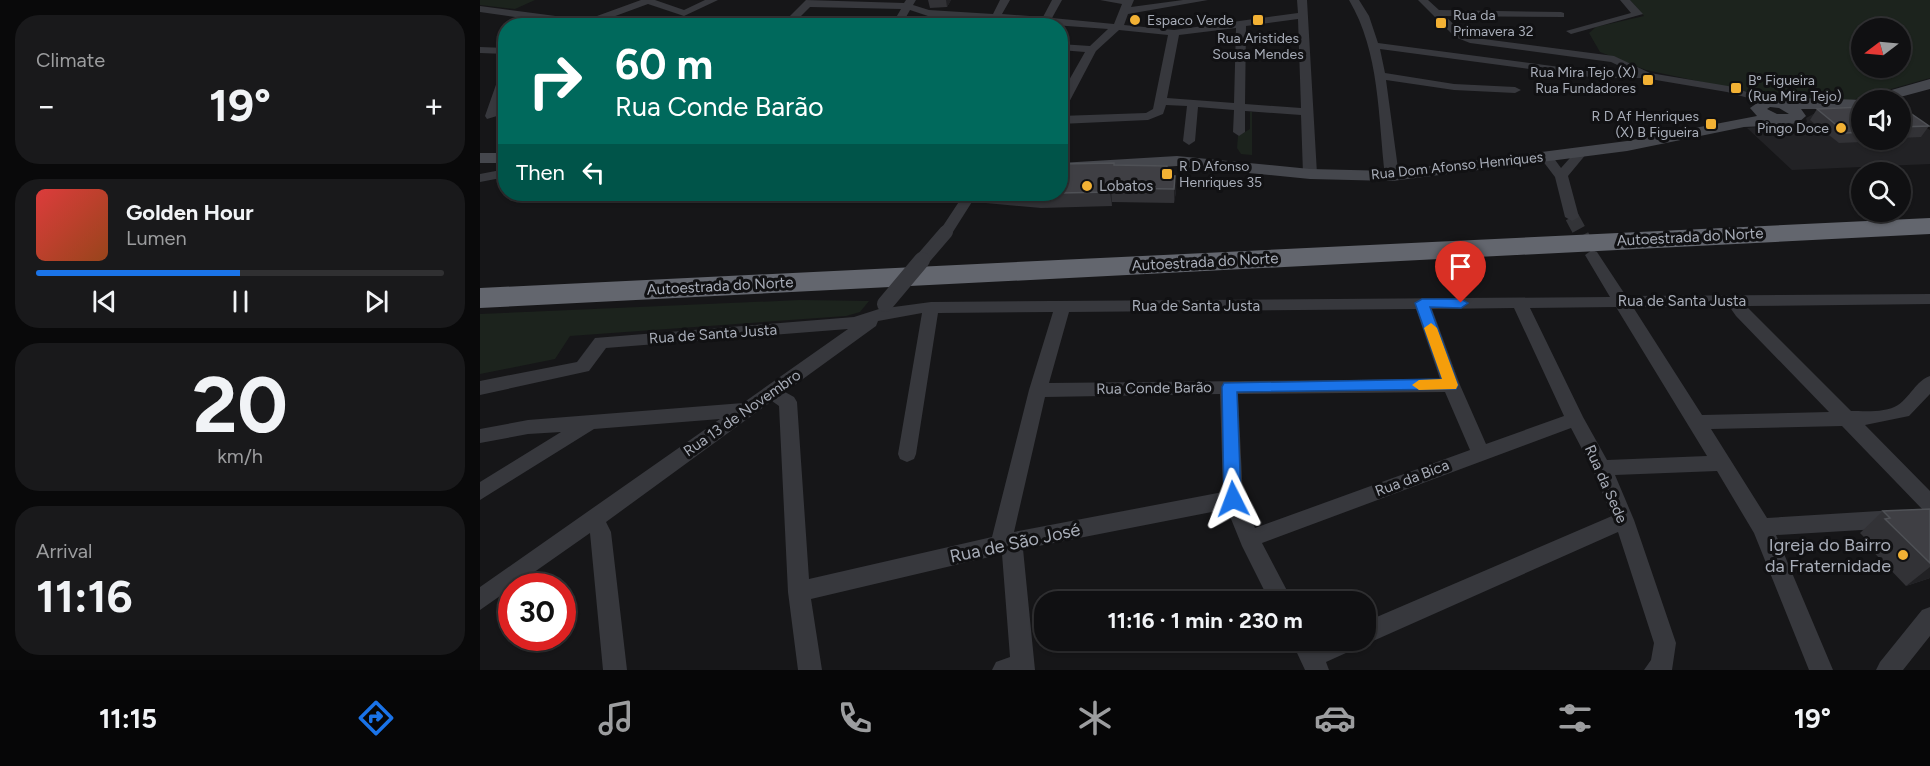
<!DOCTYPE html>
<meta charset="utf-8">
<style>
body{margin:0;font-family:Figtree,sans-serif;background:#19191b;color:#f1f3f6;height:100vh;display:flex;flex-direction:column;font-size:22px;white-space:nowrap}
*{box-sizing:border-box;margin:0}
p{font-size:20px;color:#9c9d9f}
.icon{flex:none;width:33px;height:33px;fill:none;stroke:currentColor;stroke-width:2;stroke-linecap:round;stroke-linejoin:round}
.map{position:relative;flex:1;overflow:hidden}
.sheet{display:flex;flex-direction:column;gap:15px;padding:15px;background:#09090a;width:480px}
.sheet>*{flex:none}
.banner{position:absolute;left:18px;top:18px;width:570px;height:183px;border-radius:24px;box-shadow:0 2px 4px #0004,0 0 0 2px #303032;background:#00695c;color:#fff;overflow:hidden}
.needle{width:39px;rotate:254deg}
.tools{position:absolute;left:1371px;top:18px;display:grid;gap:12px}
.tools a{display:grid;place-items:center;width:60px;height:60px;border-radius:50%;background:#101012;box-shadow:0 2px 4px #0004,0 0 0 2px #303032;font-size:30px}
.speed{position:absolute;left:18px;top:573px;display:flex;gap:12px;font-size:30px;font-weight:700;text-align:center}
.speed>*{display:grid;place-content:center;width:78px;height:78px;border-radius:50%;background:#101012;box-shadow:0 2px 4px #0004,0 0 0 2px #303032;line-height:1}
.speed .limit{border:9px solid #d22;background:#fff;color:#111}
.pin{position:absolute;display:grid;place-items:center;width:51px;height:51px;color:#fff;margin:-62px -26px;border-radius:50% 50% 50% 0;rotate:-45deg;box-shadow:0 0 6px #0007}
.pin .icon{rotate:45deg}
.me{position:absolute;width:66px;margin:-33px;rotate:357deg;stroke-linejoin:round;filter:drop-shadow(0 0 4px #0008)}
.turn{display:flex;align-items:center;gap:21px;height:126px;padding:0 18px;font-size:27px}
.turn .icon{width:78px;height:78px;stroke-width:2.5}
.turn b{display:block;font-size:42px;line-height:51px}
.then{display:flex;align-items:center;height:57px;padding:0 18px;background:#0003;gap:12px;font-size:22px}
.big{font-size:45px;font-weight:700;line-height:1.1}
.sheet .widget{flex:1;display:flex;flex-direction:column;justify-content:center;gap:9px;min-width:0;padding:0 21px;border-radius:24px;background:#19191b}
.sheet .dial{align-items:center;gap:0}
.dial b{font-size:78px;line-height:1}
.song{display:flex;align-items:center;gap:18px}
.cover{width:72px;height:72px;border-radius:9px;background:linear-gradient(135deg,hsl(0 70% 55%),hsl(20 70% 35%))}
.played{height:6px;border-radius:3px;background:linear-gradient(90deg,#1a73e8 50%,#303032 50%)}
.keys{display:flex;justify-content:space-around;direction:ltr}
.heat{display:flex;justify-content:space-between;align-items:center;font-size:33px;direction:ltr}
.trip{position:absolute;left:554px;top:591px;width:342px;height:60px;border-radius:24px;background:#101012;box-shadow:0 2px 4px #0004,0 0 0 2px #303032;font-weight:700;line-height:60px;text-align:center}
.tab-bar{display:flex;height:96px;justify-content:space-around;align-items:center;background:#060607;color:#9c9d9f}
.tab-bar .icon{width:42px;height:42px}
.tab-bar .current{color:#1a73e8}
.tab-bar b{font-size:27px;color:#f1f3f6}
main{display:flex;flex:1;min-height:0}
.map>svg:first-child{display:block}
.built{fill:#222225}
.green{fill:#1c231d;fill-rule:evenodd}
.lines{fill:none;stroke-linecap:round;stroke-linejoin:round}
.street-tunnel{stroke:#333438;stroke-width:14;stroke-dasharray:14 7;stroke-linecap:butt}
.street{fill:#37383d;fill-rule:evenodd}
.secondary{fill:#45474d;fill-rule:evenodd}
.highway{fill:#63666e;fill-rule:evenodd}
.street-bridge-far1{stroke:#37383d;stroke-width:14}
.street-bridge{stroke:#37383d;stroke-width:16}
.wall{fill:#323236}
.shaded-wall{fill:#212124}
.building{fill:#3f3f44;stroke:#4f5156;stroke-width:1.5}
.route{fill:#1a73e8;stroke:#114b97;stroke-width:1.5}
.slow{fill:#f59e0b}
.poi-dot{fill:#f2b134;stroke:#111113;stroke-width:2}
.labels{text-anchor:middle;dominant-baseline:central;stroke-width:6;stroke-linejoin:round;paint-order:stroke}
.far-poi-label{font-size:14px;fill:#a8adb8;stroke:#111113;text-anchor:start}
.far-street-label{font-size:14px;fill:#a8adb8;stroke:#111113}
.poi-label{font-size:15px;fill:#a8adb8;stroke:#111113;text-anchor:start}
.street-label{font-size:15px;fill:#a8adb8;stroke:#111113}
.near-street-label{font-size:18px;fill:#a8adb8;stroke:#111113}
.near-poi-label{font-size:18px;fill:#a8adb8;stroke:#111113;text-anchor:end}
</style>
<main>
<section class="sheet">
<div class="widget"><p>Climate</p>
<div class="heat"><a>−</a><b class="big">19°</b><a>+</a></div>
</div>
<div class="widget">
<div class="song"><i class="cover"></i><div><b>Golden Hour</b><p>Lumen</p></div></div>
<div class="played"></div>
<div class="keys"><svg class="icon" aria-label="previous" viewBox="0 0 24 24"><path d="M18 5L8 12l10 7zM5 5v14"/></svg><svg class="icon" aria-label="pause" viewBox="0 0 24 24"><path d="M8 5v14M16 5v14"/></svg><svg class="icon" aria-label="next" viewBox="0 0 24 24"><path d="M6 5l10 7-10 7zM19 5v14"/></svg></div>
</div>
<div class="widget dial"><b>20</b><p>km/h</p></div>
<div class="widget"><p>Arrival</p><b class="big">11:16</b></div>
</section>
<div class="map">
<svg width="1450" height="670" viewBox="0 0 1450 670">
<rect width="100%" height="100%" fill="#161618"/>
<!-- built -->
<path class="built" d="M 1339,111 L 1382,140 L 1420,140 L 1421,113 L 1450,130 L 1450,164 L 1312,170 L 1267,128 L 1327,122 L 1326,118 Z"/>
<!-- green -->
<path class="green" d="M 0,0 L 55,0 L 35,9 L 0,5 Z
M 1150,0 L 1450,0 L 1450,78 L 1362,103 L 1306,100 L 1166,70 L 1120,52 L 1109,33 L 1116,27 L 1164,16 ZM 1382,28 L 1420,28 L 1420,68 L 1382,68 Z
M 770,112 L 772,112 L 772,155 L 761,154 L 757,148 L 758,136 L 770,129 Z
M 320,300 L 389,301 L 380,312 L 366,316 L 90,336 L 75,359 L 0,374 L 0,314 Z"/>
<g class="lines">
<!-- street-tunnel -->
<path class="street-tunnel" d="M 1092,217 L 1112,254"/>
<!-- street -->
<path class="street" d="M 161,0 L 175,0 L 204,10 L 225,0 L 238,0 L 204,16 L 168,4 L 119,22 L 129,26 L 99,26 L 0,12 L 0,6 L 106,20 Z
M 326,0 L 424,3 L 426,0 L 436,0 L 433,5 L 449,10 L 513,14 L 520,0 L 530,0 L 522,14 L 563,17 L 572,0 L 582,0 L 572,18 L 634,24 L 642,4 L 620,0 L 654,0 L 651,7 L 703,0 L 728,0 L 648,14 L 644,25 L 694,30 L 818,13 L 817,0 L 827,0 L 837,174 L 830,178 L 823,174 L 821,115 L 765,111 L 765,132 L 759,136 L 753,132 L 754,110 L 718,107 L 715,141 L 709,145 L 703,141 L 707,106 L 686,105 L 683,114 L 668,120 L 580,124 L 580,116 L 666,113 L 673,109 L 688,35 L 639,30 L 616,51 L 586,108 L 580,111 L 580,96 L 605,52 L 580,50 L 580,44 L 610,46 L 628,29 L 448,16 L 430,10 L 421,26 L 411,26 L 421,9 L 330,7 L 311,26 L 300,26 ZM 818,19 L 821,108 L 765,104 L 766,26 ZM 756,28 L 754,103 L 687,98 L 699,35 Z
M 869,0 L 879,0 L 889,16 L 898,43 L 1117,72 L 1152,72 L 1131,62 L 990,43 L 975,37 L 938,0 L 948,0 L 959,10 L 1081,12 L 1084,13 L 1084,17 L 965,16 L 983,33 L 996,38 L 1134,56 L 1170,73 L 1248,86 L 1299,102 L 1293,105 L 1247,92 L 1164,78 L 1117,78 L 900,49 L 905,73 L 974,84 L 1035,87 L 1041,90 L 1035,93 L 974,90 L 906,80 L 919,176 L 912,180 L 905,176 C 898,117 900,52 869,0 Z
M 1140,0 L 1150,0 L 1163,14 L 1091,34 L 1086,31 L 1151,13 Z
M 0,47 L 26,48 L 26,54 L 0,53 Z
M 24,76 L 26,91 L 17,116 L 7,119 L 5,116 L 18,79 Z
M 1101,149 L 1107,153 L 1088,176 L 1099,217 L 1092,221 L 1085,217 L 1075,177 L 1059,156 L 1065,152 L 1070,153 L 1081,168 L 1097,150 Z
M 26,169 L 26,177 L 0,182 L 0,174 Z
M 456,194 L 471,194 L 464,198 Z
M 484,194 L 497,194 L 471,235 L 461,235 L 459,232 Z
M 1112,250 L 1117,252 L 1146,296 L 1450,294 L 1450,304 L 1266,306 L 1371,411 C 1385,411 1406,413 1418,405 C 1430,397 1436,381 1450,376 L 1450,394 L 1429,416 L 1385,425 L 1450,491 L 1450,513 L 1443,510 L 1362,426 L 1231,429 L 1287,518 L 1415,510 L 1422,513 L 1425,519 L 1422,525 L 1415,528 L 1296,535 L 1353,670 L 1329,670 L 1274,533 L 1237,471 L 1135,475 L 1154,520 L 1196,643 L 1192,670 L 1164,670 L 1171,660 L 1174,643 L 1138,532 L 893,641 L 885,644 L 880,642 L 877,648 L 846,662 L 849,670 L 825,670 L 811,640 L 834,640 L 836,643 L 842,640 L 885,640 L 885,622 L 1132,516 L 1113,470 L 1091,428 L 782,543 L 813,602 L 790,602 L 762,546 L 747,509 L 543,549 L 555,670 L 512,670 L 516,662 L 530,657 L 522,554 L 331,599 L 342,670 L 318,670 L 308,592 L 299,406 L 292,401 L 126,522 L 131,532 L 147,670 L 123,670 L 110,533 L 0,610 L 0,587 L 240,419 L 114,429 L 0,500 L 0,482 L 81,432 L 48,434 L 0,443 L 0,429 L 48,420 L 263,403 L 368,329 L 126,348 L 109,371 L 0,395 L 0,381 L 97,362 L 115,338 L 374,317 L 399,309 L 451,302 L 1130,297 L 1105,255 ZM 1249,306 L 1256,316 L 1349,412 L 1222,415 L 1153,307 ZM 1136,307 L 1227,456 L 1127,460 L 1103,417 L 1050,308 ZM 1034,308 L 1084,416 L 1006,444 L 980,385 L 952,309 ZM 936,309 L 960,379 L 569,383 L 589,312 ZM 573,312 L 549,390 L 512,537 L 329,579 L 317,402 L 314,397 L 305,392 L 396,326 L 398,321 L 442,313 L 418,454 L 420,459 L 427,462 L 434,459 L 436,454 L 458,313 ZM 965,392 L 990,450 L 775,528 L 763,499 L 758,394 ZM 740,394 L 743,492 L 534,532 L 565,397 Z
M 1450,607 L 1450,636 L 1423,670 L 1396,670 L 1400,662 L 1442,610 Z"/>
<!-- secondary -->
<path class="secondary" d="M 1450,79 L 1450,89 L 1409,100 L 1382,100 L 1382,109 L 1321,109 L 1326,116 L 1319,122 L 1308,125 L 1264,127 L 1147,151 L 912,181 L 830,179 L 697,166 L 580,173 L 580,163 L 697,156 L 830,169 L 912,171 L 1147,141 L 1277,116 L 1270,108 L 1286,97 L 1385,100 L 1387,97 ZM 1290,107 L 1299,108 L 1309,114 L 1297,114 L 1287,109 Z
M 0,153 L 26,153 L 26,163 L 0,163 Z"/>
<!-- highway -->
<path class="highway" d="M 1450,218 L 1450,234 L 0,308 L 0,288 Z"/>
<!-- street-bridge-far1 -->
<path class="street-bridge-far1" d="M 441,261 L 466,232"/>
<!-- street-bridge -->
<path class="street-bridge" d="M 405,304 L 442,260"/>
</g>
<!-- wall -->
<path class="wall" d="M 448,0 L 471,0 L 467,7 L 450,8 Z
M 1420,106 L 1449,126 L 1441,137 L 1420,138 Z
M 1382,107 L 1382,140 L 1384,140 L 1382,142 L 1359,143 L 1330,120 L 1337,109 Z
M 580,164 L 687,166 L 688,176 L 696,191 L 694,203 L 632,202 L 632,206 L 561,208 L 495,202 L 493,194 L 580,194 Z
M 1450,509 L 1450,578 L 1426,586 L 1382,540 L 1385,538 L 1380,533 L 1403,511 Z"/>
<!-- shaded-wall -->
<path class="shaded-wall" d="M 466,0 L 471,0 L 467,7 Z
M 695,176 L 696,191 L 694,203 L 694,189 Z
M 631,188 L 632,202 L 632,206 L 630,192 Z
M 1450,567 L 1450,578 L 1426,586 Z"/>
<!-- building -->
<path class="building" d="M 1420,106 L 1449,126 L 1420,127 Z
M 1382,107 L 1382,132 L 1366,133 L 1337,109 Z
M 634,163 L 634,165 L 687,166 L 686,176 L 695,176 L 694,189 L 631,188 L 630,192 L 580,193 L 580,164 Z
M 1450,509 L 1450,563 L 1405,519 L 1410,518 L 1403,511 Z"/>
<!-- route -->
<path class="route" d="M 942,299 L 981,299 L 988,303 L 981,308 L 950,307 L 978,385 L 976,389 L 757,392 L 761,499 L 759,504 L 747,504 L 744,499 L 742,387 L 744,383 L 962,379 L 935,303 Z"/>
<!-- slow -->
<path class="slow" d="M 951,323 L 957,328 L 978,385 L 976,389 L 939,390 L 932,385 L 939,380 L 962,379 L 944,328 Z"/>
<!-- markers -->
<g class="poi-dot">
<circle cx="655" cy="20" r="6"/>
<rect x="772" y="14" width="12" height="12" rx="3"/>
<rect x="955" y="17" width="12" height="12" rx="3"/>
<rect x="1162" y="74" width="12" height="12" rx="3"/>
<rect x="1250" y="82" width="12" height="12" rx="3"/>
<rect x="1225" y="118" width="12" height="12" rx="3"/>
<circle cx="1361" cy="128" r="6"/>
<rect x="681" y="168" width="12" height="12" rx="3"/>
<circle cx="607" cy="186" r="6"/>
<circle cx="1423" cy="555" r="6"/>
</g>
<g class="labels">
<!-- far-poi labels -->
<g class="far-poi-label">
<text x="973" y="15">Rua da<tspan x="973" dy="16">Primavera 32</tspan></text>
<text x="667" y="20">Espaco Verde</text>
<text x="778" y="38" text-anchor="middle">Rua Aristides<tspan x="778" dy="16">Sousa Mendes</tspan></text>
<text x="1156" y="72" text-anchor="end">Rua Mira Tejo (X)<tspan x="1156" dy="16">Rua Fundadores</tspan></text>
<text x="1268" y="80">Bº Figueira<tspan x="1268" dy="16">(Rua Mira Tejo)</tspan></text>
<text x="1219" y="116" text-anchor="end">R D Af Henriques<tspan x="1219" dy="16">(X) B Figueira</tspan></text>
<text x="1349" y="128" text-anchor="end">Pingo Doce</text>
<text x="699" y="166">R D Afonso<tspan x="699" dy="16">Henriques 35</tspan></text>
</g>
<!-- far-street labels -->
<g class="far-street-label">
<text transform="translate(977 166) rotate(-6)">Rua Dom Afonso Henriques</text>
</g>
<!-- poi labels -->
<g class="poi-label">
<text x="619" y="186">Lobatos</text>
</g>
<!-- street labels -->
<g class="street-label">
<text transform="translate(1210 237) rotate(-3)">Autoestrada do Norte</text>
<text transform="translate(725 262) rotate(-3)">Autoestrada do Norte</text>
<text transform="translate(240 286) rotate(-3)">Autoestrada do Norte</text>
<text x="1202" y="301">Rua de Santa Justa</text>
<text x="716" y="306">Rua de Santa Justa</text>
<text transform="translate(233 334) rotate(-4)">Rua de Santa Justa</text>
<text transform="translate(674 388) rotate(-1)">Rua Conde Barão</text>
<text transform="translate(262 413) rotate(-35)">Rua 13 de Novembro</text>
<text transform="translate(932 478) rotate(-21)">Rua da Bica</text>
<text transform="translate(1126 484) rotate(66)">Rua da Sede</text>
</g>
<!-- near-street labels -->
<g class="near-street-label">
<text transform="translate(535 543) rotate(-12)">Rua de São José</text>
</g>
<!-- near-poi labels -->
<g class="near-poi-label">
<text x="1411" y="545">Igreja do Bairro<tspan x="1411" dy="21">da Fraternidade</tspan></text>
</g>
</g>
</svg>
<div class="tools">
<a><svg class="needle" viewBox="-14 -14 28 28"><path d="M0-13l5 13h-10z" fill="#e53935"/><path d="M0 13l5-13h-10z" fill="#9c9d9f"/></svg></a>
<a><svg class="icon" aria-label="sound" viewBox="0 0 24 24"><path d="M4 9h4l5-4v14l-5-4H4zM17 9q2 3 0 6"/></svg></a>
<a><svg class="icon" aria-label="search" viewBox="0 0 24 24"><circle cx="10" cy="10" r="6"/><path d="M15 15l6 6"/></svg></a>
</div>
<div class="speed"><div class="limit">30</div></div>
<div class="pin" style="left:981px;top:303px;background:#d93025"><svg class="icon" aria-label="arrive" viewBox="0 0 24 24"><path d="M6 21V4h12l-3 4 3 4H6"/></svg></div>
<svg class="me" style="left:753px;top:499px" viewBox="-20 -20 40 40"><path d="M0-17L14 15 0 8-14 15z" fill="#1a73e8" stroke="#fff" stroke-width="4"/></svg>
<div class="trip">11:16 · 1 min · 230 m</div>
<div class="banner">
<div class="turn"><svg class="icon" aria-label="right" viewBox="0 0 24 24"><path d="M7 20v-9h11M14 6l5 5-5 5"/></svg><div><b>60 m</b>Rua Conde Barão</div></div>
<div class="then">Then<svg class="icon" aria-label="left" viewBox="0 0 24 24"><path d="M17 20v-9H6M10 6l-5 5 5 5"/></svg></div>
</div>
</div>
</main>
<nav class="tab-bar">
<b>11:15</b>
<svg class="icon current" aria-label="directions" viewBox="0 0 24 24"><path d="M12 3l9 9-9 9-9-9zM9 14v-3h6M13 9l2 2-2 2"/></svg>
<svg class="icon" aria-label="music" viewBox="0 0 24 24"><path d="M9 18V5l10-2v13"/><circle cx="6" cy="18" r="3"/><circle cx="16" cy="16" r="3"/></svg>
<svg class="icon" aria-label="phone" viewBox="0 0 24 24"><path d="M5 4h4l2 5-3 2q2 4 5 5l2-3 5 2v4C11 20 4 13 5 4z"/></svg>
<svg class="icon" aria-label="climate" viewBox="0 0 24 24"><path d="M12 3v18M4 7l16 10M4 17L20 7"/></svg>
<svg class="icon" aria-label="car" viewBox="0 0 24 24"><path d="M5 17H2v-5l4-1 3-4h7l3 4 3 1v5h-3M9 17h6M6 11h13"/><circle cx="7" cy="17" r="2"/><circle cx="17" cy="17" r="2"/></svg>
<svg class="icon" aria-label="filters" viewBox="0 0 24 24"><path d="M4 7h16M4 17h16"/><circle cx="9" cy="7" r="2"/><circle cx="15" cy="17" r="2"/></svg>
<b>19°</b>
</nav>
